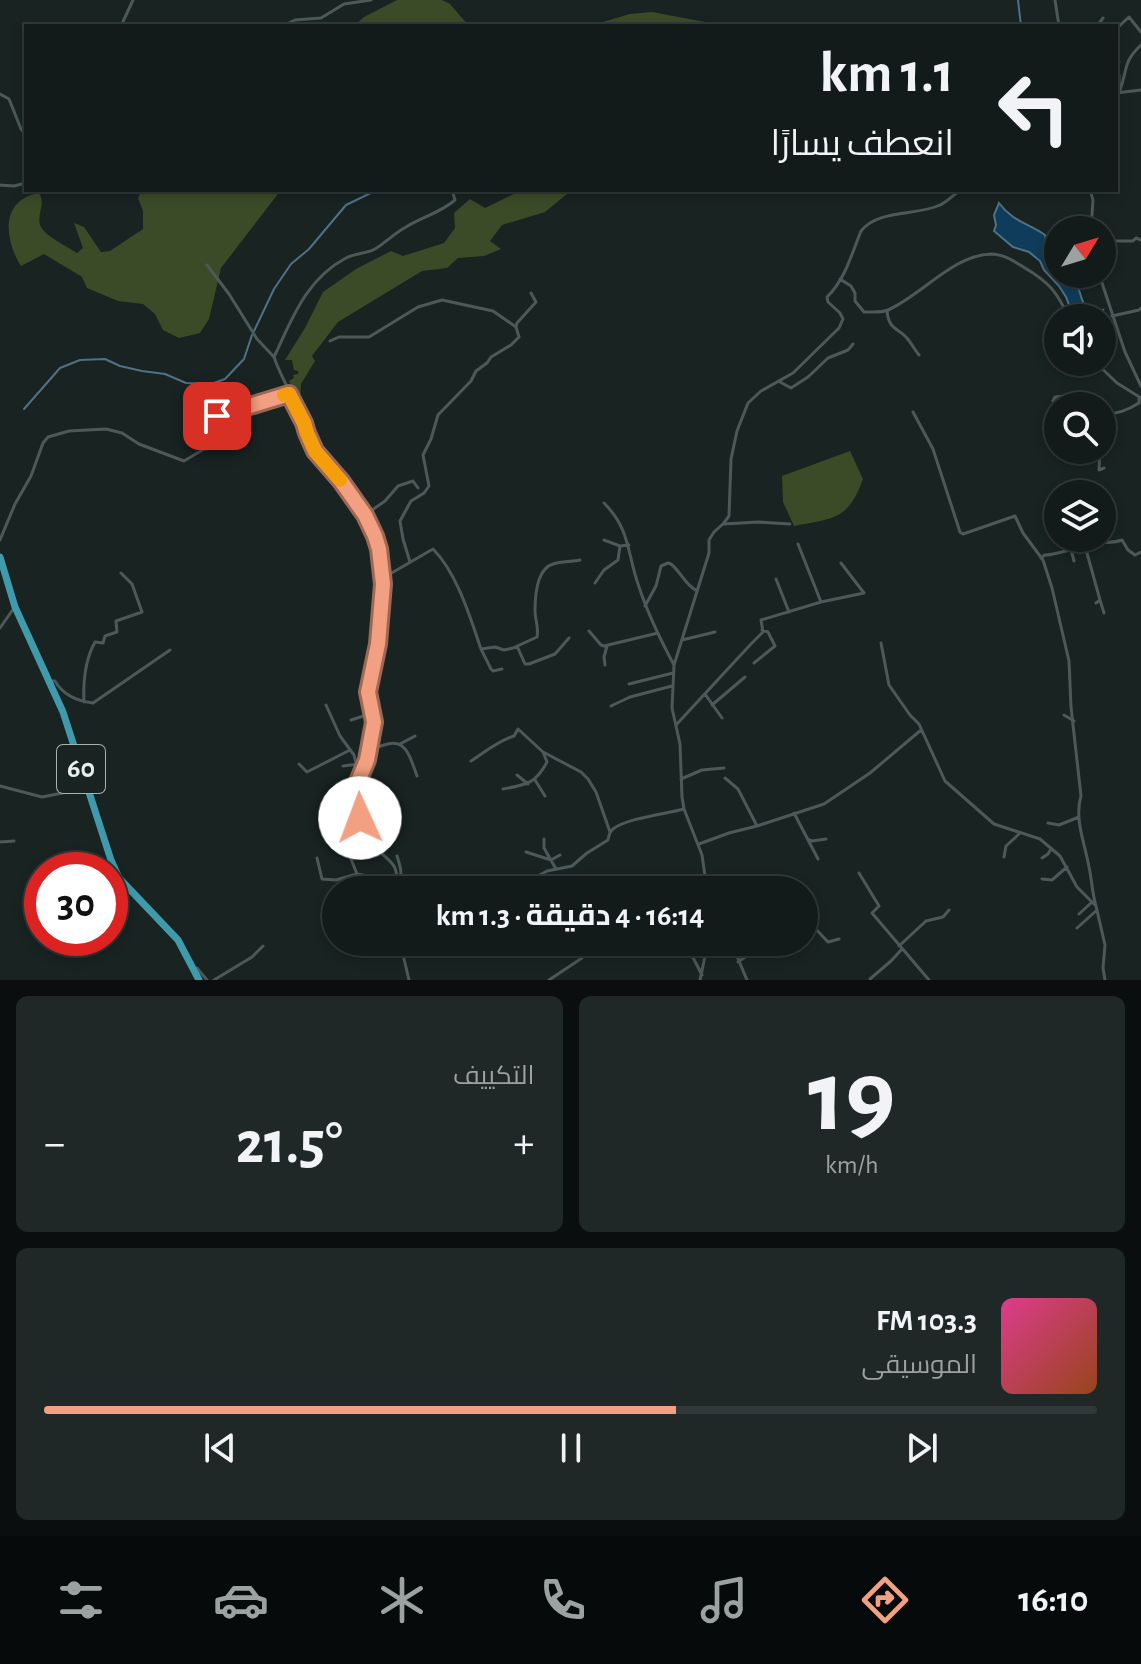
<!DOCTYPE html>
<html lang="ar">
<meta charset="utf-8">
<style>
body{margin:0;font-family:"Alegreya Sans",Cairo,sans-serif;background:#1f2727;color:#f1f3f6;direction:rtl;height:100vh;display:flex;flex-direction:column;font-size:30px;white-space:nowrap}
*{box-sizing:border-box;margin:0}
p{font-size:26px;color:#9ca1a2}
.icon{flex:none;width:44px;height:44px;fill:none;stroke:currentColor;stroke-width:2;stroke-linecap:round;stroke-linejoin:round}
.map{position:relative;height:980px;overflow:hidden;direction:ltr}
.details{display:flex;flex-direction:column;gap:16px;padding:16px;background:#0a0e0e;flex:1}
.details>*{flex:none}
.guide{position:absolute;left:24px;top:24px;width:1094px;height:168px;border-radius:0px;box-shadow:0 4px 12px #0003,0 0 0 2px #313839;direction:rtl;background:#121a1a;color:#f1f3f6;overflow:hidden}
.needle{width:52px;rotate:52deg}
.fabs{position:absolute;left:1044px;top:216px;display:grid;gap:16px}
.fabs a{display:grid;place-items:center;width:72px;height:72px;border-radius:50%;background:#121a1a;box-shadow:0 4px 12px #0003,0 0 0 2px #313839;font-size:40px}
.speed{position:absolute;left:24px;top:852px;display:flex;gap:16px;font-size:40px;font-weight:700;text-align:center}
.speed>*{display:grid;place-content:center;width:104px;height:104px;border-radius:50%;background:#121a1a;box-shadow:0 4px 12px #0003,0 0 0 2px #313839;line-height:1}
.speed .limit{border:12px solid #d22;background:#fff;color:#111}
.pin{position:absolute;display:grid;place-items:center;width:68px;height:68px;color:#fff;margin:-34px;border-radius:16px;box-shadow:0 4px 12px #0006}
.me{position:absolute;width:88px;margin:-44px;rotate:358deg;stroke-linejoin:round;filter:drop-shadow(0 0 6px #0008)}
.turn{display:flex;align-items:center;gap:28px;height:168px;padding:0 32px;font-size:36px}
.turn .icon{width:104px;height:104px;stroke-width:2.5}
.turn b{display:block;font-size:56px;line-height:68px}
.big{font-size:60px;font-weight:700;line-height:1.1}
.details .card{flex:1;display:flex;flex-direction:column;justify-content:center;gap:12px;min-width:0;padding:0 28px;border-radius:12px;background:#1f2727}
.details .dial{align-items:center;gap:0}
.dial b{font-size:104px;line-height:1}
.song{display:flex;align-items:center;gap:24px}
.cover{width:96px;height:96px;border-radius:12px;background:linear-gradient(135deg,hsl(330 70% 55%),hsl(20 70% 35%))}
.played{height:8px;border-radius:4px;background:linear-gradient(90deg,#f2a081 60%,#313839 60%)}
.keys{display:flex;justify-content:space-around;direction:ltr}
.heat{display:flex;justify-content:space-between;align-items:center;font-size:44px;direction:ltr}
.details .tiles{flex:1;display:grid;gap:16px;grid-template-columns:1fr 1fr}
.card:last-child{grid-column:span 2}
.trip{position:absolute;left:322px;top:876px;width:496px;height:80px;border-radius:40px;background:#121a1a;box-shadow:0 4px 12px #0003,0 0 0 2px #313839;font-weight:700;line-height:80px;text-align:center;direction:rtl}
.dock{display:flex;height:128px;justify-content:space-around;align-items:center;background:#070a0a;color:#9ca1a2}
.dock .icon{width:56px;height:56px}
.dock .current{color:#f2a081}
.dock b{font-size:36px;color:#f1f3f6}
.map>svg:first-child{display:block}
.green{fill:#3b4b27}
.water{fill:#0f3c5a;stroke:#507186;stroke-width:2}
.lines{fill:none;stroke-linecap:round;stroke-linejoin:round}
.stream{stroke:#507186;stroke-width:2}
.street{stroke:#4d5958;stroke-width:3}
.primary{stroke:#3f9aab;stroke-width:7}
.route-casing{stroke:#9d6854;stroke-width:20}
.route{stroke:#f2a081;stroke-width:14}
.slow{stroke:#f59e0b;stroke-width:14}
.labels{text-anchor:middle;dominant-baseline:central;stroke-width:7;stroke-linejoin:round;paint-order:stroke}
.shield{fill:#182322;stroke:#a9b1b0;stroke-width:2}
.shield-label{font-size:28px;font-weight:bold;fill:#e7eeed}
</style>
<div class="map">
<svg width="1141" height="980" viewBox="0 0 1141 980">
<rect width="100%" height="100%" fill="#182322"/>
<!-- green -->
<path class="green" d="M 397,0 L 442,0 L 450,4 L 469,26 L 354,26 L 364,17 Z
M 652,12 L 705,22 L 701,26 L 589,26 L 630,14 Z
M 142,190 L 281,190 L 221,268 L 209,319 L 200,333 L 179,338 L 163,330 L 155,314 L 143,304 L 118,301 L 87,288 L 82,277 L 44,254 L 21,266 C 4,239 0,200 39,193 C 46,204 37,213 40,225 C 43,235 68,247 77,253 L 83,248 L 74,223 L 84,227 L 101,252 L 110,251 L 143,229 L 143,211 L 138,198 Z
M 522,190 L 572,190 L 545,212 L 502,225 L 490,241 L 501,249 L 484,256 L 458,258 L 447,268 L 422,271 L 338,322 L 312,356 L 315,361 L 301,384 L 300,402 L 289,381 L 294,378 L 293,375 L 298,374 L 298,371 L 294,370 L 292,360 L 285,360 L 305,328 L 323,292 L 356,269 L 391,251 L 403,256 L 444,243 L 455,228 L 454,213 L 470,199 L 485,208 Z
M 850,451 L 863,479 C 848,521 833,518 794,526 L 783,502 L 782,476 Z"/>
<!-- water -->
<path class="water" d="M 999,203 C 1013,222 1028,223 1045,235 L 1046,241 L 1058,256 L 1058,274 L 1071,274 C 1074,281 1078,287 1080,293 C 1084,306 1086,318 1103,310 L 1101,318 L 1074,318 L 1066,297 L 1059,286 L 1044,270 L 1040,261 L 1029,252 L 1013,247 L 994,231 L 996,225 L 994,215 Z"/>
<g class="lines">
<!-- stream -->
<path class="stream" d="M 1018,0 L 1021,26
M 254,331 L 274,289 L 291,264 L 309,249 L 346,205 L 377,190
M 24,409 L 60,368 L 80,360 L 105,359 L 120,366 L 142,371 L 165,374 L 186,383 L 211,384 L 225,379 L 244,359 L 252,335"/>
<!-- street -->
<path class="street" d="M 1055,0 L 1059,26
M 121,26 L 133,0
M 282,26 L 295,20 L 321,18 L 344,4 L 371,0
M 1097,26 L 1103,18
M 1116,29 L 1129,17 L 1141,32
M 1116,64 L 1119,62
M 1119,89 L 1119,75
M 1116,93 L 1141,90
M 1119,93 C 1128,70 1122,63 1141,45
M 0,94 L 9,99 L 21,129 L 26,135
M 0,185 L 14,186 L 26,183
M 1090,190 L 1093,200 L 1091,230
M 1102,243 L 1115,241 L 1133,241 L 1136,238 L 1141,240
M 207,265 L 229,294 L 257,339 L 273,356
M 1099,274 L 1125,352 L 1141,386
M 840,279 L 851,286 L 855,293 L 855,301 L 864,312 C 872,312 881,313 888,310 C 922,295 953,255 991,254 C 1004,254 1015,262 1025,268 C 1050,283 1057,292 1069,318
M 887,311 C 889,330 897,327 907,338 C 911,343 915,350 919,355
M 1112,316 L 1139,310 L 1141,308
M 330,341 L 339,337 L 369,337 L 418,307 L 442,300 L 493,311 L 516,327
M 1095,362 L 1117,383 L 1141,398
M 780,382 L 791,388 L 808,377 L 828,358 L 848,350 L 853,344
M 1053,401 L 1055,397 L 1075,395 L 1091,406
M 913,412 L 933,449 L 960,532 L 963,534 L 1015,516 L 1023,533 L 1043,560 L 1052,588 L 1069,661 L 1071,707 L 1081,796 C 1074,819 1085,844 1089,867 C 1092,880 1092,893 1096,906
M 1102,414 C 1115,415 1128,410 1139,403 L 1139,398
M 1100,450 L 1099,470 L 1104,468
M 604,503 C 630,529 627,552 638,584 C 647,612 660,639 674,665
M 365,515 L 385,501 L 398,486 L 413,481 L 418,488
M 724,524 L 758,522 L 790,524
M 0,540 L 15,504 L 31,476 L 43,443 L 48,437 L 69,431 L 106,429 L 122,433 L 139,444 L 184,461 L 204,449 L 217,448 L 211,420 L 212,418 L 289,394
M 604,540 L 620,546
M 798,544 L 821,602
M 1085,546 L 1100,600 L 1096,603
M 1071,550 L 1074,561
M 1041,558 L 1045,555 C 1057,555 1069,548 1081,549 C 1093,539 1110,545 1122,540 L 1128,550 L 1135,555 L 1141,552
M 410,562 L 403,539 L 400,521 L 411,501 L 424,493 L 429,486 L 423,455 L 431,439 L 438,415 L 471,381 L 476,371 L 487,363 L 491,357 L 511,345 L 519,337 L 516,327 L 517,323 L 536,302 L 531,293
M 383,578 L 433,549 C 457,573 470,617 481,649 L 495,647 L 504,650 L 513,648 L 537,637 C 539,627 535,620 535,611 C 535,596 537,569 553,564 C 561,561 572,562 580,560
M 776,579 L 789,612
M 595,583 L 604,570 L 618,560 L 620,546 L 629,545
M 1100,600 L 1104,613
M 645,606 L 656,586 L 661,566 L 668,563 L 671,564 C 682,573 684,584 697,591
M 0,628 L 14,608
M 589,631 L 601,645 L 604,646 L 658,633
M 682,640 L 715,632
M 881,643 L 889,685 L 910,715 L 919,724 L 945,781 L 994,824 L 1040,839 L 1060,856 L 1077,887 L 1096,906 L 1105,945 L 1103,968 L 1105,980
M 517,646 L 525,664 L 529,664 L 555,654 L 569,638
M 481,649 L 491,669 L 493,671 L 502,669
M 754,663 L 775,646 L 768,632 L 762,630
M 605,665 L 604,657 L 607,646
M 52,681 L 55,681 C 63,695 77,701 93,703 L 170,650
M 629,684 L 673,673
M 705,694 L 722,718
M 84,702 C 83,681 85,660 95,642 L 103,643 L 105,636 L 117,632 L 116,621 L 142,612 L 132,584 L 121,573
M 326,705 L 340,736 L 354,755 L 359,776
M 712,705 L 745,677
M 611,706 L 630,697 L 672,686
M 1064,715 L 1074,721
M 351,720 L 373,713
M 676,725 L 750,645 L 763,632 L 761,620 L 821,602 L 864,593 L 841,563
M 400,744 L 415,736
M 369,751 C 402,735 406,744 417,776
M 471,761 C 485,752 498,741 514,736 L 518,729 L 543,752 L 581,772 L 588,779 L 596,792 L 610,832
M 299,764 L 307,772 L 350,750
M 343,766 L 366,763
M 517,775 L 528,784
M 725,778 L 738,789 L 757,826
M 681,779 L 702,770 L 724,768
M 535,780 L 545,796
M 0,786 L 42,797 L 88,788
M 503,789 C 527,785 536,783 547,762 L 543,752
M 794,813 L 818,859
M 1048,823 L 1059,825 L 1079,817
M 544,839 L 544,848 L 556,869
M 808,839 L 812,841 L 826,839
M 0,842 L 14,841
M 699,844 L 729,833 L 757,826 L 824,804 L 870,773 L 921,730
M 347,849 L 357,874
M 526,852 L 551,860 L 560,855
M 397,856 C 400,866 404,875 397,883
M 1004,857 L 1006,846 L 1019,834
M 317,858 L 322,879 L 336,880 L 357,874 L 363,875 L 376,883 L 397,882
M 1042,858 L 1048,854 L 1051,849
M 859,873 L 879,906 L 872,913 L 929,980
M 1042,879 L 1052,880 L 1067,867
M 397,890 C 399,858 388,864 373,844 C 364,832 358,814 357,799 C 356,783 364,773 368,758 C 370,748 371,738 373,728 C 375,715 368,705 368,692 C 369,684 373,671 375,663 C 381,625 388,572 375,536 C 363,502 335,479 316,451 C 310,443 308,433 304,423 C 296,400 282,381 274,357 C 292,319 306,279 346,258 C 355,253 366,254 375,249 C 386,242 395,233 406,227 C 422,217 440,213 455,200 L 452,190
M 512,890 L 547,871 L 572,866 L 587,853 L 608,840 C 609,836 609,832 613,829 C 627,818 666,814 684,809
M 707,890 L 702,855 L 684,809 L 682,797 L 680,744 L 672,708 L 674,665 L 709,553 L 709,540 L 714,532 L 723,524 L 729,516 L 731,459 L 737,431 L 748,403 L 761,391 L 793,373 L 839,328 L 843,319 L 840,313 L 828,302 L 827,297 C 845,280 852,253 861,231 C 878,209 917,216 940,205 C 947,202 954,194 961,190
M 1079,914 L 1092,902
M 804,928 L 813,926 L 828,942 L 839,939
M 1077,928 L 1097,910
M 400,942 L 409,980
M 685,942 L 702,975
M 731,942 L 747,980
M 899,946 L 926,921 L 943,917 L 949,910
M 738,962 L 760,947 L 771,942
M 197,968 L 207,980
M 870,979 L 891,961 L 902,949
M 214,980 L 252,957 L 263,946
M 549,980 L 582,958 L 588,942
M 700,980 L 708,942"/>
<!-- primary -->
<path class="primary" d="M 0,557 L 15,607 L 63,712 L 111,860 L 119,878 L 178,940 L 199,980"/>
</g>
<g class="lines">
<!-- route casing -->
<g class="route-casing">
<path id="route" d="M 217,416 L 289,394 L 304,423 L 307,433 L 315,451 L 341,481 L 365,515 L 375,536 L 379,549 L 383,584 L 378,644 L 368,692 L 374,722 L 367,760 L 357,784 L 357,804 L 360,818"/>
</g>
<!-- route -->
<use href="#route" class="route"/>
<!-- slow -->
<path class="slow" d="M 284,395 L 289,394 L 304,423 L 307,433 L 315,451 L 340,480"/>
</g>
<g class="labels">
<!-- shield labels -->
<rect class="shield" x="57" y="745" width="48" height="48" rx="6"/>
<g class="shield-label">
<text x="81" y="769">60</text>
</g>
</g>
</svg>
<div class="fabs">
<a><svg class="needle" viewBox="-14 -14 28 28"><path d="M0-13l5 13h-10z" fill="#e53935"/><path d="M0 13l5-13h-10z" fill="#9ca1a2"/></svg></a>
<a><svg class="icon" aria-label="sound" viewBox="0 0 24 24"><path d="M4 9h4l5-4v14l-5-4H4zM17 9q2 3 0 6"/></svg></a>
<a><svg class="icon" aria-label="search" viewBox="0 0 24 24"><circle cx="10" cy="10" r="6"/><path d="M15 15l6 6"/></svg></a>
<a><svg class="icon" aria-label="layers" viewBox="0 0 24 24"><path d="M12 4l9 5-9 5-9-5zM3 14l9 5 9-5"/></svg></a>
</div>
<div class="speed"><div class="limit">30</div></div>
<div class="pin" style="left:217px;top:416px;background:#d93025"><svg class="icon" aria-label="arrive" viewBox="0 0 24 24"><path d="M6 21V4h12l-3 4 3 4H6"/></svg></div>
<svg class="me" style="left:360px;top:818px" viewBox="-20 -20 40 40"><circle r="19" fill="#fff"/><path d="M0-13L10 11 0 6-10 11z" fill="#f2a081"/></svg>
<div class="trip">16:14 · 4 دقيقة · 1.3 km</div>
<div class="guide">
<div class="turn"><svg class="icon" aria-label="left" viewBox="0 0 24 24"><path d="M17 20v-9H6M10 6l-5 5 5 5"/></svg><div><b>1.1 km</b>انعطف يسارًا</div></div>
</div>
</div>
<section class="details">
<div class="tiles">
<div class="card dial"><b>19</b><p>km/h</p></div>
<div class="card"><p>التكييف</p>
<div class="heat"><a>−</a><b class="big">21.5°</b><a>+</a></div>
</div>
<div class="card">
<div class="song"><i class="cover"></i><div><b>103.3 FM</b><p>الموسيقى</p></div></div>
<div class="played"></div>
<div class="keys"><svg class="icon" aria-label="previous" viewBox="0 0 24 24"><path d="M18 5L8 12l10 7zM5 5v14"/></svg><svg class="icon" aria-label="pause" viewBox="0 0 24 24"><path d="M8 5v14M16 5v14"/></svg><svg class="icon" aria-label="next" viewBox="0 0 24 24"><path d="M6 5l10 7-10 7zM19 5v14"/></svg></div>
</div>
</div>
</section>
<nav class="dock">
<b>16:10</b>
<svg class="icon current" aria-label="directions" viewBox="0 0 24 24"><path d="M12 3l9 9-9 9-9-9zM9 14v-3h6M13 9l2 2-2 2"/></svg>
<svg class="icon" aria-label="music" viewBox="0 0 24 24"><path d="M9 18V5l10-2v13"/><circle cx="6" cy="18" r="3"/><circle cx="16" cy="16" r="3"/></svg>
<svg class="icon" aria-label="phone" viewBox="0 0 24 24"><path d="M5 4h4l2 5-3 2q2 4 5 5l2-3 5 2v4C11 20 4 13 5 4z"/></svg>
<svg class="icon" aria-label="climate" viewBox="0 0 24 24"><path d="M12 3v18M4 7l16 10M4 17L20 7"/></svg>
<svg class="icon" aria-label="car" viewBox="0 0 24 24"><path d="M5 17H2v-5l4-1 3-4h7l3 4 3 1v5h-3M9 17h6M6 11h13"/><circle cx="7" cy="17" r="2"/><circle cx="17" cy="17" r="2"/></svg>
<svg class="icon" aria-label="filters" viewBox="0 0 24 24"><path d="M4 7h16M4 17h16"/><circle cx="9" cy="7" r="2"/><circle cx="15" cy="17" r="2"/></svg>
</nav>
